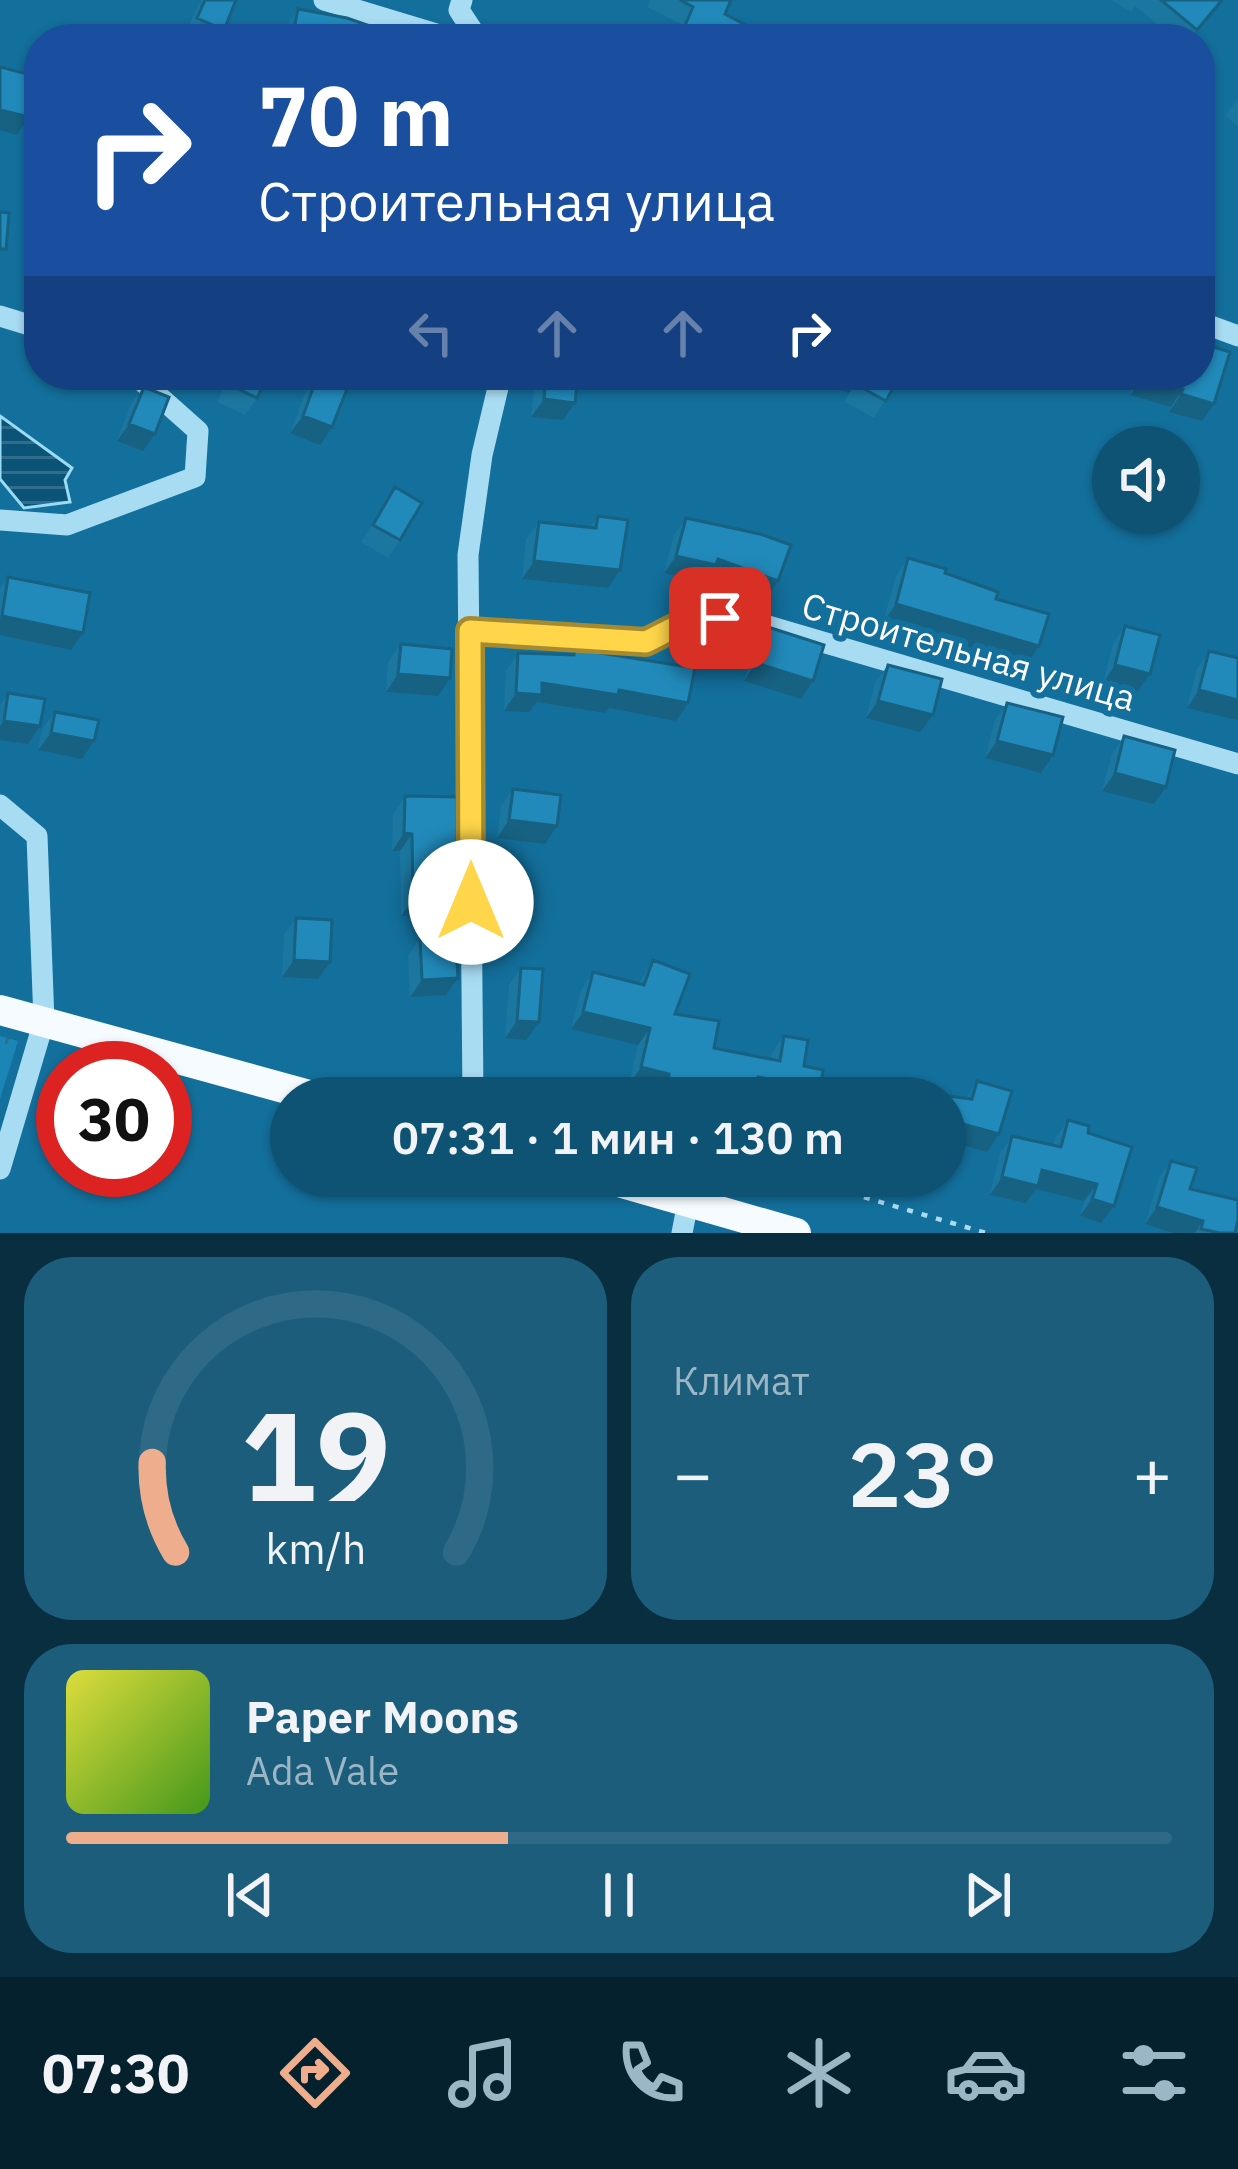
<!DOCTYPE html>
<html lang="ru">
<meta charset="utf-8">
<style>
body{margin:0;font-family:"IBM Plex Sans",sans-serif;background:#1c5d7c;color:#f1f3f6;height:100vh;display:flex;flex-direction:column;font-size:45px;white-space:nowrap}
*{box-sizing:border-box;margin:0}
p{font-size:39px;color:#9bb6c5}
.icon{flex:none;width:66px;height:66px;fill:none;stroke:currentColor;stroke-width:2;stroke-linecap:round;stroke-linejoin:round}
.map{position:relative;height:1233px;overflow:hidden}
.drawer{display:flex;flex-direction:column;gap:24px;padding:24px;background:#082e40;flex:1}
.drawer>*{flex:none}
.guide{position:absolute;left:24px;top:24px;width:1191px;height:366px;border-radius:48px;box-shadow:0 3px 9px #0004;background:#1a4fa0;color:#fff;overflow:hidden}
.fabs{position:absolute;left:1092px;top:426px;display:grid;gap:24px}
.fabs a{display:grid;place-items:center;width:108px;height:108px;border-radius:50%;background:#0e5374;box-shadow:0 3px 9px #0004;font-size:60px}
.speed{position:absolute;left:36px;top:1041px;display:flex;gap:24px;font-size:60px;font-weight:700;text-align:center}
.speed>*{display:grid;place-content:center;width:156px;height:156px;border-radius:50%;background:#0e5374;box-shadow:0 3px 9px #0004;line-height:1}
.speed .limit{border:18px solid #d22;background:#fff;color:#111}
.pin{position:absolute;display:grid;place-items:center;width:102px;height:102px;color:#fff;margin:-51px;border-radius:24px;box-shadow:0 6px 18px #0006}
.me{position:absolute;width:132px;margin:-66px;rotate:0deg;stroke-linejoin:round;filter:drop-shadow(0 0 9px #0008)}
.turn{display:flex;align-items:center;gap:42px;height:252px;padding:0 36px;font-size:54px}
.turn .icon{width:156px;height:156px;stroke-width:2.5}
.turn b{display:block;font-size:84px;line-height:102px}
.lanes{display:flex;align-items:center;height:114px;padding:0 36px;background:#0003;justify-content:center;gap:60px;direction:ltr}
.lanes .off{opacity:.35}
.big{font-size:90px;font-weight:600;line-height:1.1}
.drawer .tile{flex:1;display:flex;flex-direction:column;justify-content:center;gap:18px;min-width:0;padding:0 42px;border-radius:48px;background:#1c5d7c}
.drawer .dial{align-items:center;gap:0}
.dial svg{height:312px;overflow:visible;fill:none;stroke:#2e6986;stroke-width:7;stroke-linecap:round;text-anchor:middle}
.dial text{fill:#f1f3f6;stroke:none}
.song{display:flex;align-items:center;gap:36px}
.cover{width:144px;height:144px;border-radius:18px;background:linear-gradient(135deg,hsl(60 70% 55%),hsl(100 70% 35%))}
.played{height:12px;border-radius:6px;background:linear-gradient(90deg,#eead8d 40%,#2e6986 40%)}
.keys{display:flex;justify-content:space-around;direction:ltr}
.heat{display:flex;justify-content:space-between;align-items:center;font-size:66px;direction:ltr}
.drawer .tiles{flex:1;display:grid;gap:24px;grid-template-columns:1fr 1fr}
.tile:last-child{grid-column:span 2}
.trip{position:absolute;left:270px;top:1077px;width:696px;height:120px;border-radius:60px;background:#0e5374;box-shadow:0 3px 9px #0004;font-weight:600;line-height:120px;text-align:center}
.tabs{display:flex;height:192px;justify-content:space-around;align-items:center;background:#06212e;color:#9bb6c5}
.tabs .icon{width:84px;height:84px}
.tabs .current{color:#eead8d}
.tabs b{font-size:54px;color:#f1f3f6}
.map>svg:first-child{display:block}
.park{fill:url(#park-crowns)}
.water{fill:url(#water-rules);stroke:#9adbf6;stroke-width:3}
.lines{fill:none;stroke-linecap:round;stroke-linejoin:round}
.path{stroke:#a8dcf3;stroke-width:4.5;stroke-dasharray:6 9;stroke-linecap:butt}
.minor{stroke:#a8dcf3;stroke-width:21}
.major{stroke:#f5fbff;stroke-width:30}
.wall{fill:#1c77a0}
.shaded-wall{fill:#176182}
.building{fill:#218aba;stroke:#176182;stroke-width:3}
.route-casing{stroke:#a68a30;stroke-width:30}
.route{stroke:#ffd54a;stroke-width:21}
.labels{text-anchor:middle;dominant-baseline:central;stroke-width:12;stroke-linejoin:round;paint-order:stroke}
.street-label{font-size:36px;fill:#fff;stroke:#136f9b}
</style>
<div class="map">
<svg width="1238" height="1233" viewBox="0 0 1238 1233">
<defs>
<pattern id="park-crowns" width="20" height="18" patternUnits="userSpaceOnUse" patternTransform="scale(3)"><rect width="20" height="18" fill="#1b85b5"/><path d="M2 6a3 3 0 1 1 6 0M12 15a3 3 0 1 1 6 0" fill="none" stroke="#2f6e8b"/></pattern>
<pattern id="water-rules" width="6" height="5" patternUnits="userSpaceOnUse" patternTransform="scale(3)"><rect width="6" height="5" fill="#0c5378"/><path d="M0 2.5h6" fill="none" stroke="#306d8c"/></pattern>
</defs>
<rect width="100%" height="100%" fill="#136f9b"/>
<!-- park -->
<path class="park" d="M 0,1036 L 18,1041 L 0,1099 Z"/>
<!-- water -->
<path class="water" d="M 0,416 L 72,468 L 65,480 L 70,502 L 24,508 L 0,479 Z"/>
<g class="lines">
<!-- path -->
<path class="path" d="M 497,1089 L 526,1098
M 792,1176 L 986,1233"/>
<!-- minor -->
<path class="minor" d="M 324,0 L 453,39
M 462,0 L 459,10 L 478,39
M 0,316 L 39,328
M 1200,322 L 1238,336
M 0,520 L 67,525 L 195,477 L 198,431 L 135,375
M 470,631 L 646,642 L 695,617 L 744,619 L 1238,764
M 0,805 L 37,836 L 44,1021 L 0,1169
M 473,1098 L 468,555 L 482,455 L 501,375
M 682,1233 L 688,1202"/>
<!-- major -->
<path class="major" d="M 0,1010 L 320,1098
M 598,1176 L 796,1233"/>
</g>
<!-- wall -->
<path class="wall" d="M 201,0 L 236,0 L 224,30 L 217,39 L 192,39 L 184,36 Z
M 650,0 L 731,0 L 725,14 L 772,39 L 674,39 L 681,24 L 647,7 Z
M 1111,0 L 1223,0 L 1192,39 L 1175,39 L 1135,6 L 1131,12 Z
M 298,9 L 385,39 L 283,39 L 286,26 Z
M 1238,98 L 1238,127 L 1226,115 Z
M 230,375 L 268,375 L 257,398 L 245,415 L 217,402 Z
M 541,375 L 578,375 L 575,403 L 563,420 L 531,417 L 535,383 Z
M 799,375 L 900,375 L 874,418 L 845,402 L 849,393 Z
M 1135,375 L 1200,375 L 1214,404 L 1202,421 L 1169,412 L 1171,407 L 1130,395 Z
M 317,377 L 320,445 L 290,433 L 305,394 Z
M 144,387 L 155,434 L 143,451 L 117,441 L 131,404 Z
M 395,487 L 400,540 L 388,558 L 361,542 Z
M 598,516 L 608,588 L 522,579 L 526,539 L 539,522 L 590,527 Z
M 686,518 L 778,581 L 766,598 L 708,577 L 704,583 L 664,573 L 674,535 Z
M 908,558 L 945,573 L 996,599 L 1039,646 L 1027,664 L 883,622 L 896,576 Z
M 8,577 L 83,633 L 71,650 L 0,635 L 0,588 Z
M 1125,626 L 1150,674 L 1138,691 L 1103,683 L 1113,644 Z
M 768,627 L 801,699 L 744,681 L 756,644 Z
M 401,644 L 438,696 L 386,692 L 388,662 Z
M 575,649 L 688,703 L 676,721 L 609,708 L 605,713 L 537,702 L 529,712 L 504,711 L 506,670 L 518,653 L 571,655 Z
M 1209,651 L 1238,658 L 1187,708 L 1197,669 Z
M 888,665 L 933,715 L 920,732 L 866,718 L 875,683 Z
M 8,693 L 40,726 L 28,744 L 0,740 L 0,705 Z
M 1007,703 L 1041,773 L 985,758 L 995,720 Z
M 55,712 L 94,741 L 82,759 L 38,750 L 42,729 Z
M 1124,736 L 1166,787 L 1154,804 L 1102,791 L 1112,754 Z
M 513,789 L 545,844 L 497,838 L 501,806 Z
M 405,796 L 457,898 L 445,916 L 401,916 L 400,851 L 392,851 L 393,814 Z
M 296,918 L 318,979 L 282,977 L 284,935 Z
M 420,938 L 458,978 L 446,995 L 410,997 L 408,955 Z
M 653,960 L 675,1014 L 714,1048 L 771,1059 L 772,1053 L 784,1036 L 804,1066 L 821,1084 L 880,1098 L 766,1098 L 754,1096 L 753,1098 L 655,1098 L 657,1092 L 629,1085 L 638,1045 L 571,1029 L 581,990 L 593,972 L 639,983 Z
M 521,968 L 526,1040 L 505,1038 L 509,985 Z
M 977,1081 L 999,1134 L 987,1152 L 945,1140 L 945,1098 L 920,1098 L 924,1093 L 966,1098 Z
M 1068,1120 L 1088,1133 L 1114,1206 L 1101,1223 L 1080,1216 L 1084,1201 L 1036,1189 L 1026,1203 L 990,1195 L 1000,1153 L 1012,1136 L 1053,1146 L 1055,1138 Z
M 1171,1161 L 1190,1189 L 1235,1233 L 1173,1233 L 1145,1224 L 1159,1178 Z"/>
<!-- shaded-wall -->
<path class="shaded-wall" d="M 1223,0 L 1215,11 L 1191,39 L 1197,30 Z
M 0,110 L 29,117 L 17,135 L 0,130 Z
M 799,375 L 859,375 L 862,376 L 849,393 Z
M 1062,375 L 1091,375 L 1086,383 L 1060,377 Z
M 1142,378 L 1183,389 L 1171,407 L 1130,395 Z
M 1181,394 L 1214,404 L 1202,421 L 1169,412 Z
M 544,399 L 575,403 L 563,420 L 531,417 Z
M 303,416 L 332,427 L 320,445 L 290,433 Z
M 129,424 L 155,434 L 143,451 L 117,441 Z
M 676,556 L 718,559 L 778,581 L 766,598 L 708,577 L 704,583 L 664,573 Z
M 534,561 L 620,570 L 608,588 L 522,579 Z
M 896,604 L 1039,646 L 1027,664 L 883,622 Z
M 2,616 L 83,633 L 71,650 L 0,635 L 0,618 Z
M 756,663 L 813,681 L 801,699 L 744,681 Z
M 1115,665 L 1150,674 L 1138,691 L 1103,683 Z
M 398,674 L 450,678 L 438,696 L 386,692 Z
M 542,683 L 619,690 L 688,703 L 676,721 L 609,708 L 605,713 L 537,702 L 529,712 L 504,711 L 516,693 Z
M 1199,690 L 1238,700 L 1238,720 L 1187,708 Z
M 878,701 L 933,715 L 920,732 L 866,718 Z
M 4,721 L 40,726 L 28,744 L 0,740 L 0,726 Z
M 51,733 L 94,741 L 82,759 L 38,750 Z
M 997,741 L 1053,755 L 1041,773 L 985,758 Z
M 1115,773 L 1166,787 L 1154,804 L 1102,791 Z
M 509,820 L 557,826 L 545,844 L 497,838 Z
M 404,833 L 412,834 L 400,851 L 392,851 Z
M 457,898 L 445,916 L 401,916 L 413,899 Z
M 294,960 L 330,962 L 318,979 L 282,977 Z
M 458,978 L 446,995 L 410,997 L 422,980 Z
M 583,1012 L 650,1028 L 638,1045 L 571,1029 Z
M 517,1021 L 539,1022 L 526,1040 L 505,1038 Z
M 641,1067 L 669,1074 L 657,1092 L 629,1085 Z
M 758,1077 L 816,1087 L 808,1098 L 766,1098 L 745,1095 Z
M 667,1083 L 730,1098 L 657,1098 Z
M 945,1119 L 999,1134 L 987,1152 L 945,1140 Z
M 1042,1170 L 1097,1184 L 1084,1201 L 1036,1189 L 1026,1203 L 990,1195 L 1002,1177 Z
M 907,1176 L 934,1176 L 927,1186 L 902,1183 Z
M 1092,1199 L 1114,1206 L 1101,1223 L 1080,1216 Z
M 1157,1207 L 1203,1221 L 1195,1233 L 1173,1233 L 1145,1224 Z"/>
<!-- building -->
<path class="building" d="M 205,0 L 236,0 L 224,30 L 197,18 Z
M 680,0 L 731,0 L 725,14 L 772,39 L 679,39 L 693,7 Z
M 1161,0 L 1222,0 L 1197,30 Z
M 298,9 L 347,18 L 387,32 L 385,39 L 292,39 Z
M 790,33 L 806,39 L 788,39 Z
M 0,67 L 39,77 L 29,117 L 0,110 Z
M 0,212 L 9,213 L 6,249 L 0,249 Z
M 1200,343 L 1230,352 L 1214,404 L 1181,394 L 1183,389 L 1142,378 L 1143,375 L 1200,375 Z
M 234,375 L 268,375 L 257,398 L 230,385 Z
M 546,375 L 578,375 L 575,403 L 544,399 Z
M 859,375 L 900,375 L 886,401 L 857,385 L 862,376 Z
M 317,377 L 347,389 L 332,427 L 303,416 Z
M 144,387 L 169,397 L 155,434 L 129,424 Z
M 395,487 L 422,503 L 400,540 L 373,525 Z
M 598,516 L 628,520 L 620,570 L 534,561 L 539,522 L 596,528 Z
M 686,518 L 760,534 L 791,545 L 778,581 L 718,559 L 716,565 L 676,556 Z
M 908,558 L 946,569 L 945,573 L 998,592 L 996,599 L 1049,614 L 1039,646 L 896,604 Z
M 8,577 L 90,593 L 83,633 L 2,616 Z
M 1125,626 L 1160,635 L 1150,674 L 1115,665 Z
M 768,627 L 824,645 L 813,681 L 756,663 Z
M 401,644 L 452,649 L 450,678 L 398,674 Z
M 575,649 L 695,668 L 688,703 L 619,690 L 618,695 L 542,683 L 542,695 L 516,693 L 518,653 L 574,655 Z
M 1209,651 L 1238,658 L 1238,700 L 1199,690 Z
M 888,665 L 942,679 L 933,715 L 878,701 Z
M 8,693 L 45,699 L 40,726 L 4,721 Z
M 1007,703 L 1063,717 L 1053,755 L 997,741 Z
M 55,712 L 99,720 L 94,741 L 51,733 Z
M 1124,736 L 1175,750 L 1166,787 L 1115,773 Z
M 513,789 L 561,795 L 557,826 L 509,820 Z
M 405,796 L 457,797 L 457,898 L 413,899 L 412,834 L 404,833 Z
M 296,918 L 332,920 L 330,962 L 294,960 Z
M 455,936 L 458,978 L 422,980 L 420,938 Z
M 653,960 L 690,974 L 675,1014 L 719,1021 L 714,1048 L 780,1061 L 784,1036 L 808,1040 L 804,1066 L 823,1070 L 821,1084 L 880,1098 L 813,1098 L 816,1087 L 758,1077 L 753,1098 L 730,1098 L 667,1083 L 669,1074 L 641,1067 L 650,1028 L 583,1012 L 593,972 L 644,985 Z
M 521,968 L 543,969 L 539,1022 L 517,1021 Z
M 977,1081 L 1012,1091 L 999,1134 L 945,1119 L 945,1121 L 945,1098 L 923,1098 L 924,1093 L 972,1099 Z
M 1068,1120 L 1089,1126 L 1088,1133 L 1132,1147 L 1114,1206 L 1092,1199 L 1097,1184 L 1042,1170 L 1038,1186 L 1002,1177 L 1012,1136 L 1061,1147 Z
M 1171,1161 L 1197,1168 L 1190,1189 L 1238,1200 L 1238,1219 L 1235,1233 L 1220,1233 L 1201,1229 L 1203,1221 L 1157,1207 Z"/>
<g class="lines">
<!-- route casing -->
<g class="route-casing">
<path id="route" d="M 471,902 L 470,631 L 646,642 L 695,617 L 720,618"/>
</g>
<!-- route -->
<use href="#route" class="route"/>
</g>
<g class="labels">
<!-- street labels -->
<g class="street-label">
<text transform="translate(969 651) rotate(16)">Строительная улица</text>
</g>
</g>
</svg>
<div class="fabs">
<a><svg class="icon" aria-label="sound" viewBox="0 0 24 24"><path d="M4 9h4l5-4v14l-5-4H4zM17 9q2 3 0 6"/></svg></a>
</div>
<div class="speed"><div class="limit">30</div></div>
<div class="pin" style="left:720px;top:618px;background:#d93025"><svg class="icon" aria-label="arrive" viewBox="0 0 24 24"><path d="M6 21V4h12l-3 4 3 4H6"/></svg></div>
<svg class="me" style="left:471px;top:902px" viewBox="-20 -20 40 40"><circle r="19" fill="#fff"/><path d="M0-13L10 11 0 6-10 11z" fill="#ffd54a"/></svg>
<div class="trip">07:31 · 1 мин · 130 m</div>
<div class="guide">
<div class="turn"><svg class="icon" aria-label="right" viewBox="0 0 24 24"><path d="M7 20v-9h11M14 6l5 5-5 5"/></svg><div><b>70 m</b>Строительная улица</div></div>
<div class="lanes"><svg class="icon off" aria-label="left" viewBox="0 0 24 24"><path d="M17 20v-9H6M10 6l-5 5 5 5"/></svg><svg class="icon off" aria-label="ahead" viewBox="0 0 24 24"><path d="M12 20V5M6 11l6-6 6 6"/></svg><svg class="icon off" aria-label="ahead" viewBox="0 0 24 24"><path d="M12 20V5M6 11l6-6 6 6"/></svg><svg class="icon" aria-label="right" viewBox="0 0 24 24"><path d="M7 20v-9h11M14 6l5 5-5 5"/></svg></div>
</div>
</div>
<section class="drawer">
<div class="tiles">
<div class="tile dial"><svg viewBox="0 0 100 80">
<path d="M14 69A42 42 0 1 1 86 69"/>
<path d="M14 69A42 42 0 0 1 8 46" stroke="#eead8d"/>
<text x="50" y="56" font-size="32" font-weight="700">19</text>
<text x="50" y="72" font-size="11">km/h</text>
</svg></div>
<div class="tile"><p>Климат</p>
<div class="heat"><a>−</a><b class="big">23°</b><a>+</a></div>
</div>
<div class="tile">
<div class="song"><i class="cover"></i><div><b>Paper Moons</b><p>Ada Vale</p></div></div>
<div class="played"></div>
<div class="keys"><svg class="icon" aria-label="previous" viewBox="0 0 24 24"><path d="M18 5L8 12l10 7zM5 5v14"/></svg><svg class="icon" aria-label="pause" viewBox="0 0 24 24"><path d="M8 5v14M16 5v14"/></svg><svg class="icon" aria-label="next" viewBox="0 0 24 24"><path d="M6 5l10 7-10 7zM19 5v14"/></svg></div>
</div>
</div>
</section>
<nav class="tabs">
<b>07:30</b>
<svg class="icon current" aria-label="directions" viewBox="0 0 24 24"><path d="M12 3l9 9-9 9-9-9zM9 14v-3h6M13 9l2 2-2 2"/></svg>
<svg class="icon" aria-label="music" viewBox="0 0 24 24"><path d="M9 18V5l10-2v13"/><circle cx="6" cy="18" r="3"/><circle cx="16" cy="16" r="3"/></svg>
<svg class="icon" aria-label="phone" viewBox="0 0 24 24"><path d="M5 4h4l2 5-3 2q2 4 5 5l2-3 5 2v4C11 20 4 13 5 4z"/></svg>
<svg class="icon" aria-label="climate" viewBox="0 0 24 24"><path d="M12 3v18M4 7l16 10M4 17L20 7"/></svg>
<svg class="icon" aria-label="car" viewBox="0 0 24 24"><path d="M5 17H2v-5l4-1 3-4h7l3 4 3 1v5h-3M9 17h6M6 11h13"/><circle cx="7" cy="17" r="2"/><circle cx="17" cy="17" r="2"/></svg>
<svg class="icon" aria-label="filters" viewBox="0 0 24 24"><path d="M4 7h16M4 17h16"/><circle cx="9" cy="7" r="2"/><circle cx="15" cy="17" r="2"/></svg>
</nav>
